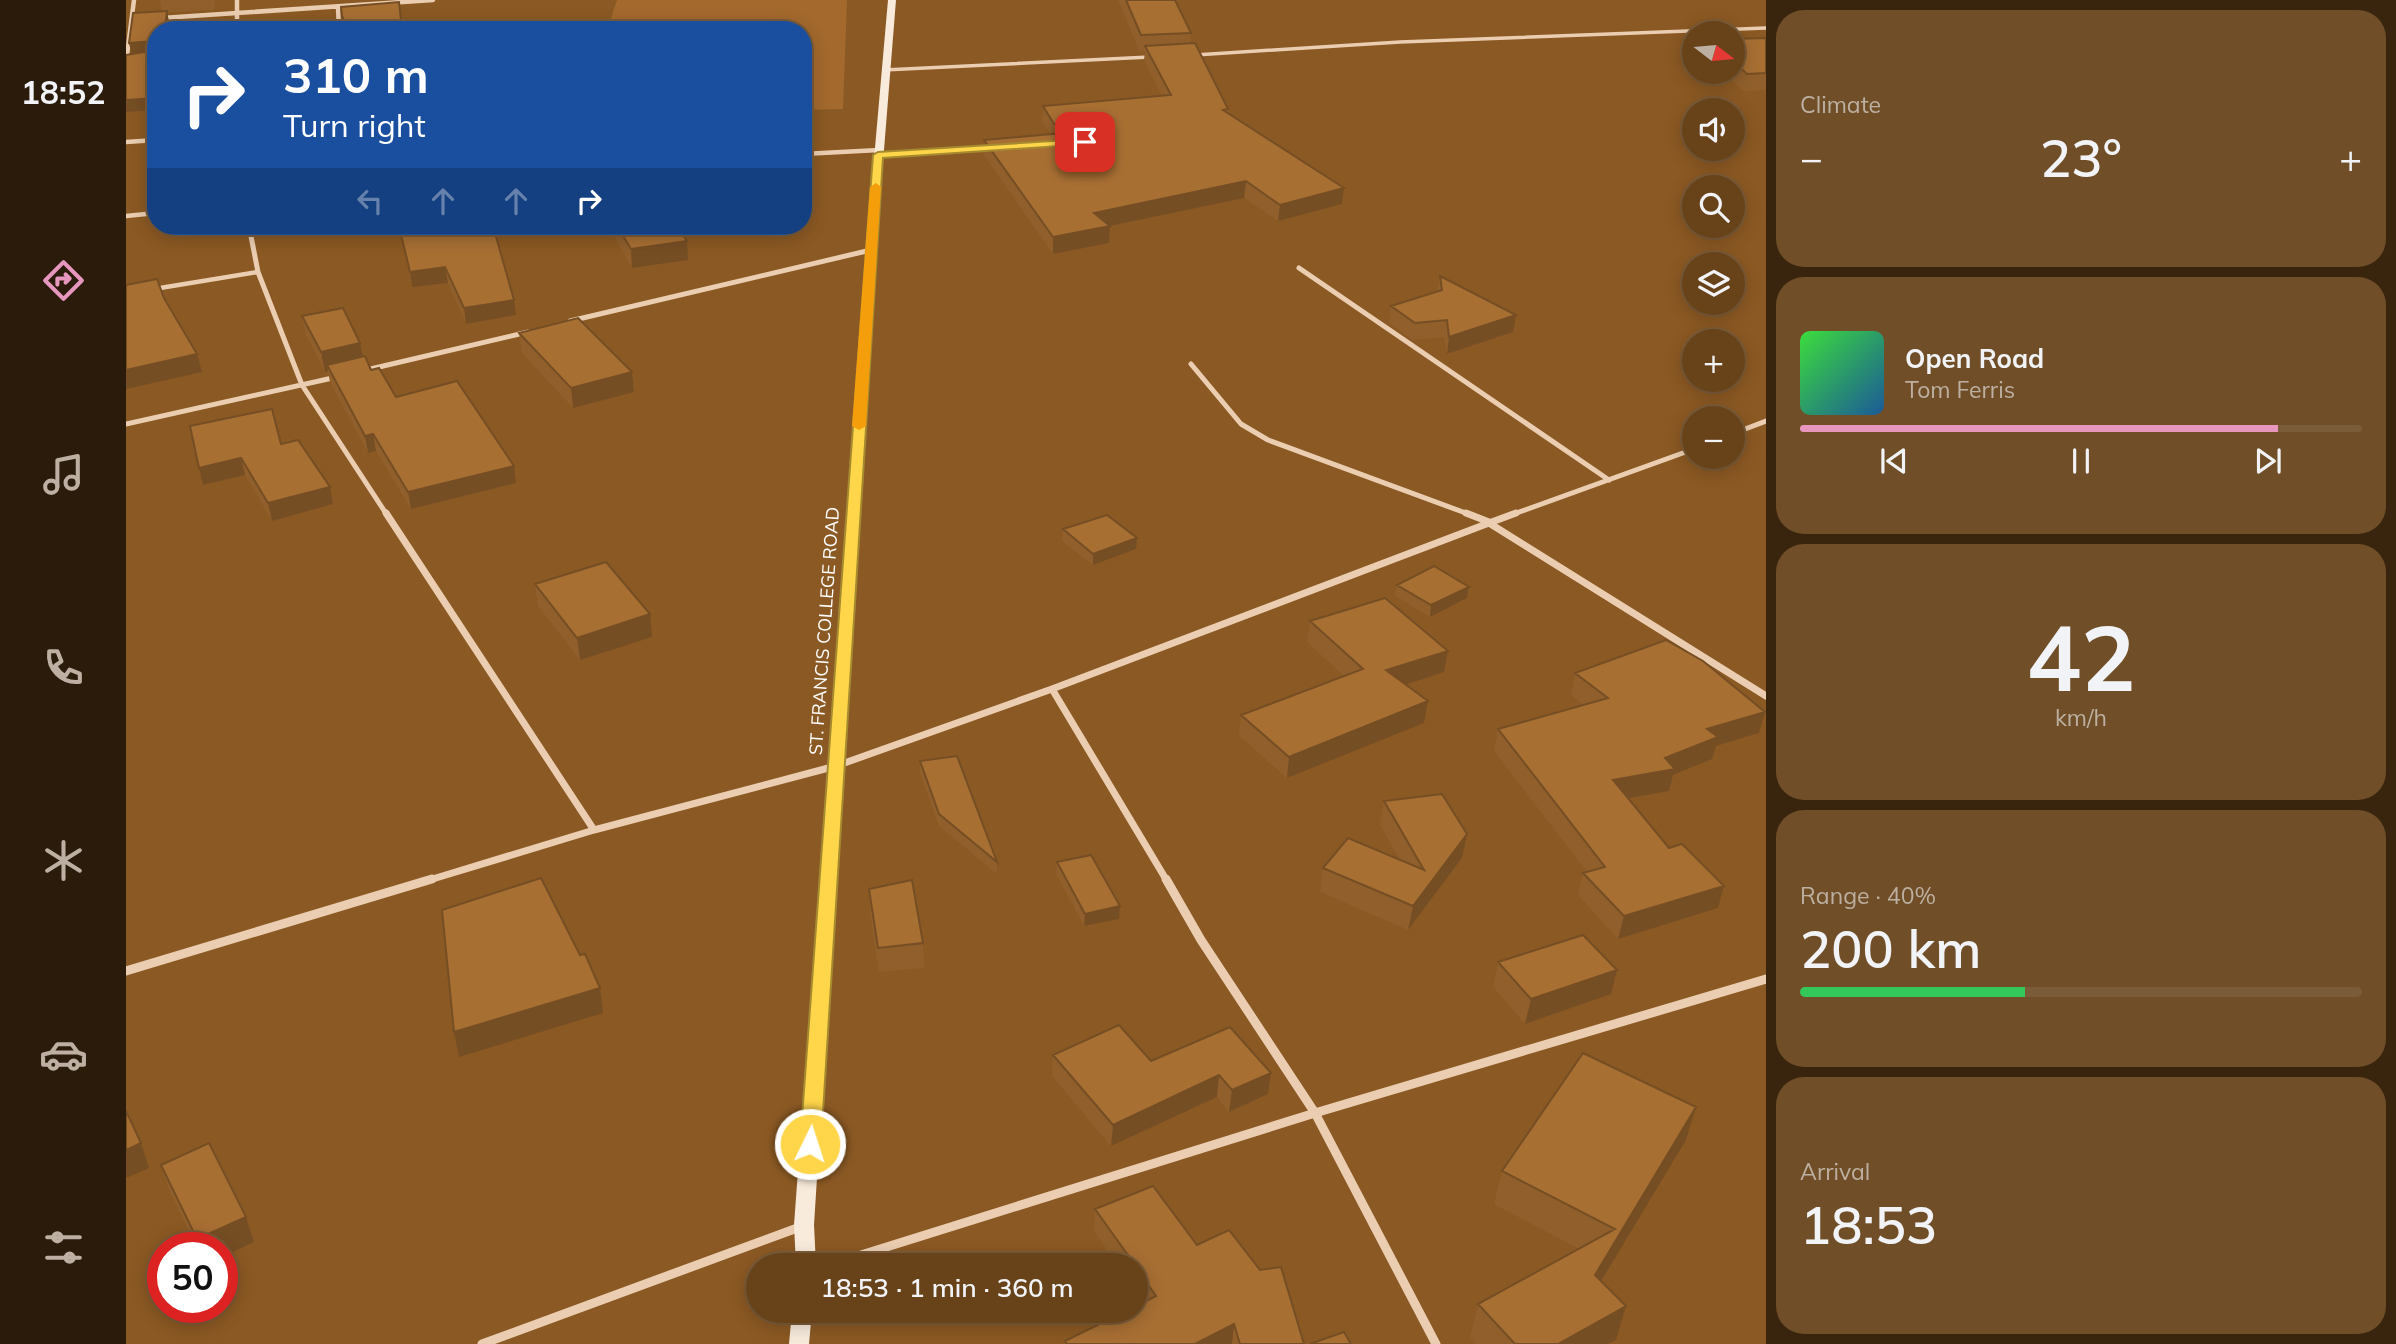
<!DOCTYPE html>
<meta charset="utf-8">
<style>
body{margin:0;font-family:Mulish,sans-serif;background:#704e27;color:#f1f3f6;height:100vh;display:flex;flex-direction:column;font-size:26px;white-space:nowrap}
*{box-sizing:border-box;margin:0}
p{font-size:23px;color:#bdb0a2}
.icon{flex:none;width:38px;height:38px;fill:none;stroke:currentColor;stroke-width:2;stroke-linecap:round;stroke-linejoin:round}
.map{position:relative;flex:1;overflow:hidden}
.details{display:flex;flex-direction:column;gap:10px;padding:10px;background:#39250e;width:630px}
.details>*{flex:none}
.banner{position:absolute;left:21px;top:21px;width:665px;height:214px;border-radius:28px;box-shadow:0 4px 18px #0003,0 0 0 2px #7b5c39;background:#1a4fa0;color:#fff;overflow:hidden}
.needle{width:46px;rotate:106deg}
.controls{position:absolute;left:1556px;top:21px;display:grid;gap:14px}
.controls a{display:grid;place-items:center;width:63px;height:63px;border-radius:50%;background:#68431a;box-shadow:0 4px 18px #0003,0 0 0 2px #7b5c39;font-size:35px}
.speed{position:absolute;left:21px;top:1232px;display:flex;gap:14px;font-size:35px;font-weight:700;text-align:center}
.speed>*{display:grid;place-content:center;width:91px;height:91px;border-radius:50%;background:#68431a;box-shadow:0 4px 18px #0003,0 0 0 2px #7b5c39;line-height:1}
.speed .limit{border:10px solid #d22;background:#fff;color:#111}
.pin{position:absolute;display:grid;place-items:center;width:60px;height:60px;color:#fff;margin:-30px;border-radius:14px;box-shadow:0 4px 10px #0006}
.me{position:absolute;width:77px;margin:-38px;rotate:4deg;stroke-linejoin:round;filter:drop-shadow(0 0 5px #0008)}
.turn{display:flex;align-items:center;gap:24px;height:147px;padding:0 21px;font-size:32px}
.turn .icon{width:91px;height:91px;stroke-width:2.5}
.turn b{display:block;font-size:49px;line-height:60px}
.lanes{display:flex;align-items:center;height:66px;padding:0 21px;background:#0003;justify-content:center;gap:35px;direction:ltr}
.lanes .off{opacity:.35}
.big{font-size:52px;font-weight:600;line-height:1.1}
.details .card{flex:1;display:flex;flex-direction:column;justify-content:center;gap:10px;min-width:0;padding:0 24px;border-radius:28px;background:#704e27}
.details .dial{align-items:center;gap:0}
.dial b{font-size:91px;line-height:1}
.song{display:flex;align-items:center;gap:21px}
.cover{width:84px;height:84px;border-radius:10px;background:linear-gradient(135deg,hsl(120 70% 55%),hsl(210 70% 35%))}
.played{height:7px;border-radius:4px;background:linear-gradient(90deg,#e797bd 85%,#7b5c39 85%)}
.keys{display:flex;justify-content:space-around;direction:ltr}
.heat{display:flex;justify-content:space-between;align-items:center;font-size:38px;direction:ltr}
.charge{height:10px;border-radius:5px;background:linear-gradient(90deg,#34c759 40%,#7b5c39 0)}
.trip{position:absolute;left:620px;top:1253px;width:402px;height:70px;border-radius:35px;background:#68431a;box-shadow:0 4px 18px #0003,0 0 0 2px #7b5c39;font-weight:600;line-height:70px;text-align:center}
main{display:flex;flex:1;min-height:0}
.tabs{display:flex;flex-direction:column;width:126px;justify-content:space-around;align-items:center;background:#2a1b0a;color:#bdb0a2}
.tabs .icon{width:49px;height:49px}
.tabs .on{color:#e797bd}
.tabs b{font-size:32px;color:#f1f3f6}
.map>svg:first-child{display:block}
.green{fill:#a3692d}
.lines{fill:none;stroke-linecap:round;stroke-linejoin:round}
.service-far1{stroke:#ebceb1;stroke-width:3.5}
.service{stroke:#ebceb1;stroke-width:4.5}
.minor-far3{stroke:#ebceb1;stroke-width:4.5}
.minor-far2{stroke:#ebceb1;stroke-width:5}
.minor-far1{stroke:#ebceb1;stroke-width:7}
.minor{stroke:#ebceb1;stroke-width:9}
.secondary{fill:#f8ebdc;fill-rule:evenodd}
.wall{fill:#905f2c}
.shaded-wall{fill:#764e24}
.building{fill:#a86f33;stroke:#764e24;stroke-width:2}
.route{fill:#ffd54a;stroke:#a68a30;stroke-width:2}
.slow{fill:#f59e0b}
.labels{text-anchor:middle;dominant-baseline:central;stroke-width:7;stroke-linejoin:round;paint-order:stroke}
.street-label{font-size:18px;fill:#fff;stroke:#8b5923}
</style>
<main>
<nav class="tabs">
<b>18:52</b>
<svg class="icon on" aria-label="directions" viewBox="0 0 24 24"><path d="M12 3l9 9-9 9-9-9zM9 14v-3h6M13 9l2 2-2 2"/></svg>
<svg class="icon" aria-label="music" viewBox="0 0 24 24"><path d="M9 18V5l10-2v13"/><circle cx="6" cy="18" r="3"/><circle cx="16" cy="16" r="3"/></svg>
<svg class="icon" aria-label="phone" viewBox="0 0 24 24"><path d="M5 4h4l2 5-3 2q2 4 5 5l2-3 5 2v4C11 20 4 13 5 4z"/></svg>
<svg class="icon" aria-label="climate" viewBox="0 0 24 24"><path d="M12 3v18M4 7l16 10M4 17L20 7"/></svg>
<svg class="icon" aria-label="car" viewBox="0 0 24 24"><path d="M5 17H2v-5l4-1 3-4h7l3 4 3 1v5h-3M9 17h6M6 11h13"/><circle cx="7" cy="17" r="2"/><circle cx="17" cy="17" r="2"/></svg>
<svg class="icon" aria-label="filters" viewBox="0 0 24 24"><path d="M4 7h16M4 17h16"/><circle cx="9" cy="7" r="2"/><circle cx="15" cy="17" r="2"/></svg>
</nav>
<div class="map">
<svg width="1640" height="1344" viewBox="0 0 1640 1344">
<rect width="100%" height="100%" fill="#8b5923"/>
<!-- green -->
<path class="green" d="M 491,0 L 721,0 L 717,109 L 677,110 L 677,30 L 481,30 Z"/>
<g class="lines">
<!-- service-far1 -->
<path class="service-far1" d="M 1069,55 L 1274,42 L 1640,28
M 758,70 L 1024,57
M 753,155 L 865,149"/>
<!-- service -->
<path class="service" d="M 28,289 L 132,272"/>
<!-- minor-far3 -->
<path class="minor-far3" d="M 111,0 L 111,13 L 307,0
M 212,7 L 213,30
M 36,18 L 111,13 L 111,30
M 0,63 L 8,0
M 0,142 L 30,140
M 677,154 L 753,150
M 0,216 L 30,213
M 66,226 L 111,226"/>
<!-- minor-far2 -->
<path class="minor-far2" d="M 66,226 L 111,226
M 123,226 L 132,272 L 176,385 L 261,515
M 1173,268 L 1483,480
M 444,321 L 745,250
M 1065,364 L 1115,424 L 1142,440 L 1345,515
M 236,371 L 402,332
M 0,424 L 211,377
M 1606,434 L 1640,421
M 1385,515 L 1568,449"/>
<!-- minor-far1 -->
<path class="minor-far1" d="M 260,513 L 468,830 L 710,766 L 926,689 L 1363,523
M 1340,513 L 1363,522
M 1390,513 L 1363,523 L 1640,696
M 926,689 L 1041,881
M 300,881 L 468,830"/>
<!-- minor -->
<path class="minor" d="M 1040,879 L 1075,940 L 1189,1113 L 1310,1344
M 0,971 L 306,879
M 703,1265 L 1189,1113 L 1640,979
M 356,1344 L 674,1227"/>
<!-- secondary -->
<path class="secondary" d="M 762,0 L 770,0 L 750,250 L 688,1225 L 690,1265 L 670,1265 L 668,1225 L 740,250 Z
M 666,1311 L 686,1311 L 683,1344 L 663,1344 Z"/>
</g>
<!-- wall -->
<path class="wall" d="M 34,0 L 89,0 L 88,10 L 41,13 L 43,22 L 30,30 L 30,110 L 0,112 L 0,55 L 6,54 L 3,43 L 36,11 Z
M 992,0 L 1049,0 L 1065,33 L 1064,43 L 1102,109 L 1102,113 L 1218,188 L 1216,204 L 1152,221 L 1118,198 L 984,226 L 983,243 L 927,254 L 858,155 L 858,140 L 924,134 L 916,121 L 917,106 L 1036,96 L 1018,60 L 1019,51 L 1014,52 Z
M 216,16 L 277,30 L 218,30 Z
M 1640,38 L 1640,90 L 1617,91 L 1597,72 L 1606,72 L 1606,39 Z
M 220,226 L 382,226 L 379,226 L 380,236 L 370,237 L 390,315 L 340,324 L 322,283 L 286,287 L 273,226 L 221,232 Z
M 484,226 L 551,226 L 562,260 L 506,268 L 484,229 Z
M 1314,276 L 1387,332 L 1321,354 L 1318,337 L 1287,340 L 1263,323 L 1265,306 L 1311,291 Z
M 176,316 L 234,343 L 236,357 L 245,370 L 270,397 L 390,483 L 285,509 L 250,451 L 242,453 L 204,382 L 202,371 L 199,372 L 180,335 Z
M 393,333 L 506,372 L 508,392 L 447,408 L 396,353 Z
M 155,444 L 207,504 L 146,521 L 119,475 L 77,485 L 73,468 Z
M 937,529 L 1010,549 L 967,565 L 936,541 Z
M 409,584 L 526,637 L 454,660 L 412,606 Z
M 1271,585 L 1343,587 L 1341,598 L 1304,617 L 1269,596 Z
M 1184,621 L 1322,651 L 1318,672 L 1279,684 L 1298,723 L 1161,778 L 1113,736 L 1115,715 L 1218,676 L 1181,642 Z
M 1449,673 L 1633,733 L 1590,746 L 1586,759 L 1547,775 L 1543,791 L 1502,798 L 1543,848 L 1598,886 L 1592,908 L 1492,939 L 1452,895 L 1457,873 L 1461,872 L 1368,751 L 1372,729 L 1458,705 L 1445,695 Z
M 794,761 L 871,862 L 871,874 L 813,826 L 794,773 Z
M 1258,801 L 1341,834 L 1336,858 L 1282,930 L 1194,892 L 1197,868 L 1274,860 L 1254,825 Z
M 931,862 L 994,906 L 993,919 L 958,926 L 930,874 Z
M 743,889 L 797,943 L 798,968 L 753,972 L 744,913 Z
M 1372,962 L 1491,970 L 1485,994 L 1399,1024 L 1367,987 Z
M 1104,1027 L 1142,1094 L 1103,1112 L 1091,1097 L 985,1146 L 926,1076 L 927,1055 L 1025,1061 Z
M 1560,1140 L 1475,1282 L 1490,1340 L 1482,1344 L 1350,1344 L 1344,1337 L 1352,1304 L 1453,1249 L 1368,1204 L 1376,1171 Z
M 35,1165 L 120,1217 L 128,1242 L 96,1248 L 71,1248 L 43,1190 Z
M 969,1209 L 1071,1245 L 1178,1344 L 939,1344 L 939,1341 L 1017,1302 L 1010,1291 L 1010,1265 L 991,1265 L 968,1231 Z"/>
<!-- shaded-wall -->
<path class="shaded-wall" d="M 41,11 L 43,22 L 42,30 L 39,30 Z
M 28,41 L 30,50 L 6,55 L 3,43 Z
M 30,98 L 30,110 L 0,112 L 0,100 Z
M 1120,181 L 1118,198 L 984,226 L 983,243 L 927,254 L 927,237 L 968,213 Z
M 1218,188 L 1216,204 L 1152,221 L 1154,205 Z
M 220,226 L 273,226 L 221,232 Z
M 367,226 L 382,226 L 379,226 L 380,236 L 368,237 Z
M 561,241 L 562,260 L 506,268 L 505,249 Z
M 319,267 L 322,283 L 286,287 L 284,272 Z
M 388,300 L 390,315 L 340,324 L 338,308 Z
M 1390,315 L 1387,332 L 1321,354 L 1323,337 Z
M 234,343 L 238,363 L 201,365 L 202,371 L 199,372 L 195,352 Z
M 71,354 L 76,372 L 0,389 L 0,370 Z
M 506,372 L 508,392 L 447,408 L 445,388 Z
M 247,434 L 250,451 L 242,453 L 239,436 Z
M 115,458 L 119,475 L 77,485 L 73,468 Z
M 388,466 L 390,483 L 285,509 L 282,492 Z
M 204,487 L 207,504 L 146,521 L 142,503 Z
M 1011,538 L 1010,549 L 967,565 L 967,554 Z
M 1343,587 L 1341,598 L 1304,617 L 1305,605 Z
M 524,614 L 526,637 L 454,660 L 451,638 Z
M 1322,651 L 1318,672 L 1257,692 L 1260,670 Z
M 1302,701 L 1298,723 L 1161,778 L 1163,757 Z
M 1639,712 L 1633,733 L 1590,746 L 1586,759 L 1547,775 L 1543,791 L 1481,802 L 1487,780 L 1539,758 L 1581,729 Z
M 1341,834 L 1336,858 L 1282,930 L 1287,906 Z
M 1598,886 L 1592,908 L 1492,939 L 1498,916 Z
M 994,906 L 993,919 L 958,926 L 959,914 Z
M 1491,970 L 1485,994 L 1399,1024 L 1405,999 Z
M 474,988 L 477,1013 L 333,1057 L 328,1032 Z
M 1145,1073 L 1142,1094 L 1103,1112 L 1106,1090 Z
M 1093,1075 L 1091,1097 L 985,1146 L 987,1125 Z
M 1570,1107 L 1560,1140 L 1459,1308 L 1469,1275 Z
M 15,1143 L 23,1168 L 0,1178 L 0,1150 Z
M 120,1217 L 128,1242 L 96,1257 L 96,1248 L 73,1248 L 71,1239 Z
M 1500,1306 L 1490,1340 L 1482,1344 L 1432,1344 Z
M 1108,1324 L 1106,1344 L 1069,1344 Z"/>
<!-- building -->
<path class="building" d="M 1000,0 L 1049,0 L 1065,33 L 1015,35 Z
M 273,2 L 276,30 L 222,30 L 216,16 L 215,7 Z
M 41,11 L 39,30 L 30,30 L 30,44 L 28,41 L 3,43 L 7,13 Z
M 1640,38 L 1640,73 L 1621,74 L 1606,60 L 1606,39 Z
M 1069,43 L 1102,109 L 1097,110 L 1218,188 L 1154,205 L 1120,181 L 968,213 L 984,226 L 927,237 L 858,140 L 960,131 L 964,128 L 960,122 L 928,124 L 917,106 L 1045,95 L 1019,46 Z
M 30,49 L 30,98 L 0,100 L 0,55 L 29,50 Z
M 273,226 L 367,226 L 388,300 L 338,308 L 319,267 L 284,272 Z
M 491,226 L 551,226 L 561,241 L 505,249 Z
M 1314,276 L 1390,315 L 1323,337 L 1321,320 L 1289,323 L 1265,306 L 1316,290 Z
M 31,279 L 38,298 L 71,354 L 0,370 L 0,285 Z
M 217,308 L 234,343 L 195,352 L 176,316 Z
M 452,318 L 506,372 L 445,388 L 393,333 Z
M 239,356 L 245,370 L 253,368 L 270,397 L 331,381 L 388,466 L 282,492 L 247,434 L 239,436 L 201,365 Z
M 146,409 L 155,444 L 172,440 L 204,487 L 142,503 L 115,458 L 73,468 L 64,426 Z
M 981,515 L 1011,538 L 967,554 L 937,529 Z
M 480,562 L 524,614 L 451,638 L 409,584 Z
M 1308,566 L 1343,587 L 1305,605 L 1271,585 Z
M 1259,598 L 1322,651 L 1260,670 L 1302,701 L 1163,757 L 1115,715 L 1237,669 L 1184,621 Z
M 1540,640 L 1577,661 L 1639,712 L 1581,729 L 1592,737 L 1539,758 L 1549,769 L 1487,780 L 1543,848 L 1556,844 L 1598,886 L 1498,916 L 1457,873 L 1479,867 L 1372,729 L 1482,698 L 1449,673 Z
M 831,756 L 871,862 L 813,814 L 794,761 Z
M 1316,794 L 1341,834 L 1287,906 L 1197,868 L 1222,838 L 1298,870 L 1258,801 Z
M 965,855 L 994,906 L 959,914 L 931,862 Z
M 415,878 L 454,955 L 459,954 L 474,988 L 328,1032 L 316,910 Z
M 786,880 L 797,943 L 752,948 L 743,889 Z
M 1457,935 L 1491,970 L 1405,999 L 1372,962 Z
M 993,1025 L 1025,1061 L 1104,1027 L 1145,1073 L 1106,1090 L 1093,1075 L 987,1125 L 927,1055 Z
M 1457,1053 L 1570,1107 L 1469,1275 L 1500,1306 L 1432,1344 L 1389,1344 L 1352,1304 L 1489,1229 L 1376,1171 Z
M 0,1111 L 15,1143 L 0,1150 Z
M 83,1143 L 120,1217 L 71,1239 L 35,1165 Z
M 1027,1186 L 1071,1245 L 1103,1230 L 1134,1270 L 1155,1267 L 1178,1344 L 1114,1344 L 1108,1324 L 1069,1344 L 941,1344 L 939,1341 L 1000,1311 L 1010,1311 L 1010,1306 L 1030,1296 L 1010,1267 L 1010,1265 L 1009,1265 L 969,1209 Z
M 1218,1332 L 1225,1344 L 1184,1344 Z"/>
<!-- route -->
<path class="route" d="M 959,139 L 965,142 L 963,144 L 757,158 L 695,1144 L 691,1150 L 684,1152 L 677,1150 L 674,1144 L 747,155 L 752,152 Z"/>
<!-- slow -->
<path class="slow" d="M 750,183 L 755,187 L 740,426 L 733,430 L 726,426 L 744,187 Z"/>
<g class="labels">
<!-- street labels -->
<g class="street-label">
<text transform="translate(698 631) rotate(-86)">ST. FRANCIS COLLEGE ROAD</text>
</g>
</g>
</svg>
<div class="controls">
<a><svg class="needle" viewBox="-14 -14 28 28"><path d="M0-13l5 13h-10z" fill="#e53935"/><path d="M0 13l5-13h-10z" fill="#bdb0a2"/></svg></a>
<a><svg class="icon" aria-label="sound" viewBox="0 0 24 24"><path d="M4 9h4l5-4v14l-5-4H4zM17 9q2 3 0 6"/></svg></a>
<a><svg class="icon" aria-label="search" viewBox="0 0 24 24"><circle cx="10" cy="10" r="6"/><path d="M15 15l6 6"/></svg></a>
<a><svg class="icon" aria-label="layers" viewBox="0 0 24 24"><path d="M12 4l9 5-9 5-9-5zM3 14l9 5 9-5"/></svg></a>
<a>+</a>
<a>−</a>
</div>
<div class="speed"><div class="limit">50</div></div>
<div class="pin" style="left:959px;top:142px;background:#d93025"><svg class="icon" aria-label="arrive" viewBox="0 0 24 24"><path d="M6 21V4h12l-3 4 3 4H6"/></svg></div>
<svg class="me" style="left:684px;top:1144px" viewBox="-20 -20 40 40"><circle r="17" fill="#ffd54a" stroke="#fff" stroke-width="3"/><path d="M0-11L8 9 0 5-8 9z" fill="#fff"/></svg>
<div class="trip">18:53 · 1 min · 360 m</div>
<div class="banner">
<div class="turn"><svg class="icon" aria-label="right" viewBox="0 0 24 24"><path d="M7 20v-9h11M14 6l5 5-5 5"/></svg><div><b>310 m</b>Turn right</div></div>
<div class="lanes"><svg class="icon off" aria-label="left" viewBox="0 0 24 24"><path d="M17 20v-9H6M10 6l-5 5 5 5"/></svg><svg class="icon off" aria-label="ahead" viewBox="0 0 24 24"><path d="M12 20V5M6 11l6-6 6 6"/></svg><svg class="icon off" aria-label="ahead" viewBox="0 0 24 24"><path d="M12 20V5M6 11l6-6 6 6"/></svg><svg class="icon" aria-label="right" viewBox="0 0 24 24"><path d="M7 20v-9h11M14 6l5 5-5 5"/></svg></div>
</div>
</div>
<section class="details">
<div class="card"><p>Climate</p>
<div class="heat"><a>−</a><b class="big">23°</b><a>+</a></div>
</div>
<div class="card">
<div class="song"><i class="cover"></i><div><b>Open Road</b><p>Tom Ferris</p></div></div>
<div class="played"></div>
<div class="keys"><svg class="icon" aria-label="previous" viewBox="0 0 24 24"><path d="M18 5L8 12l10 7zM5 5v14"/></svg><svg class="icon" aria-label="pause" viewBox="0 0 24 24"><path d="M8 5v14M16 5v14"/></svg><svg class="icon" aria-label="next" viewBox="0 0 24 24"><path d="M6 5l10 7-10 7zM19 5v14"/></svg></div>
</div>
<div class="card dial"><b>42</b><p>km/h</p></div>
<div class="card"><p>Range · 40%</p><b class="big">200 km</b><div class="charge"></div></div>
<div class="card"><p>Arrival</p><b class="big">18:53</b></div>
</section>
</main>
